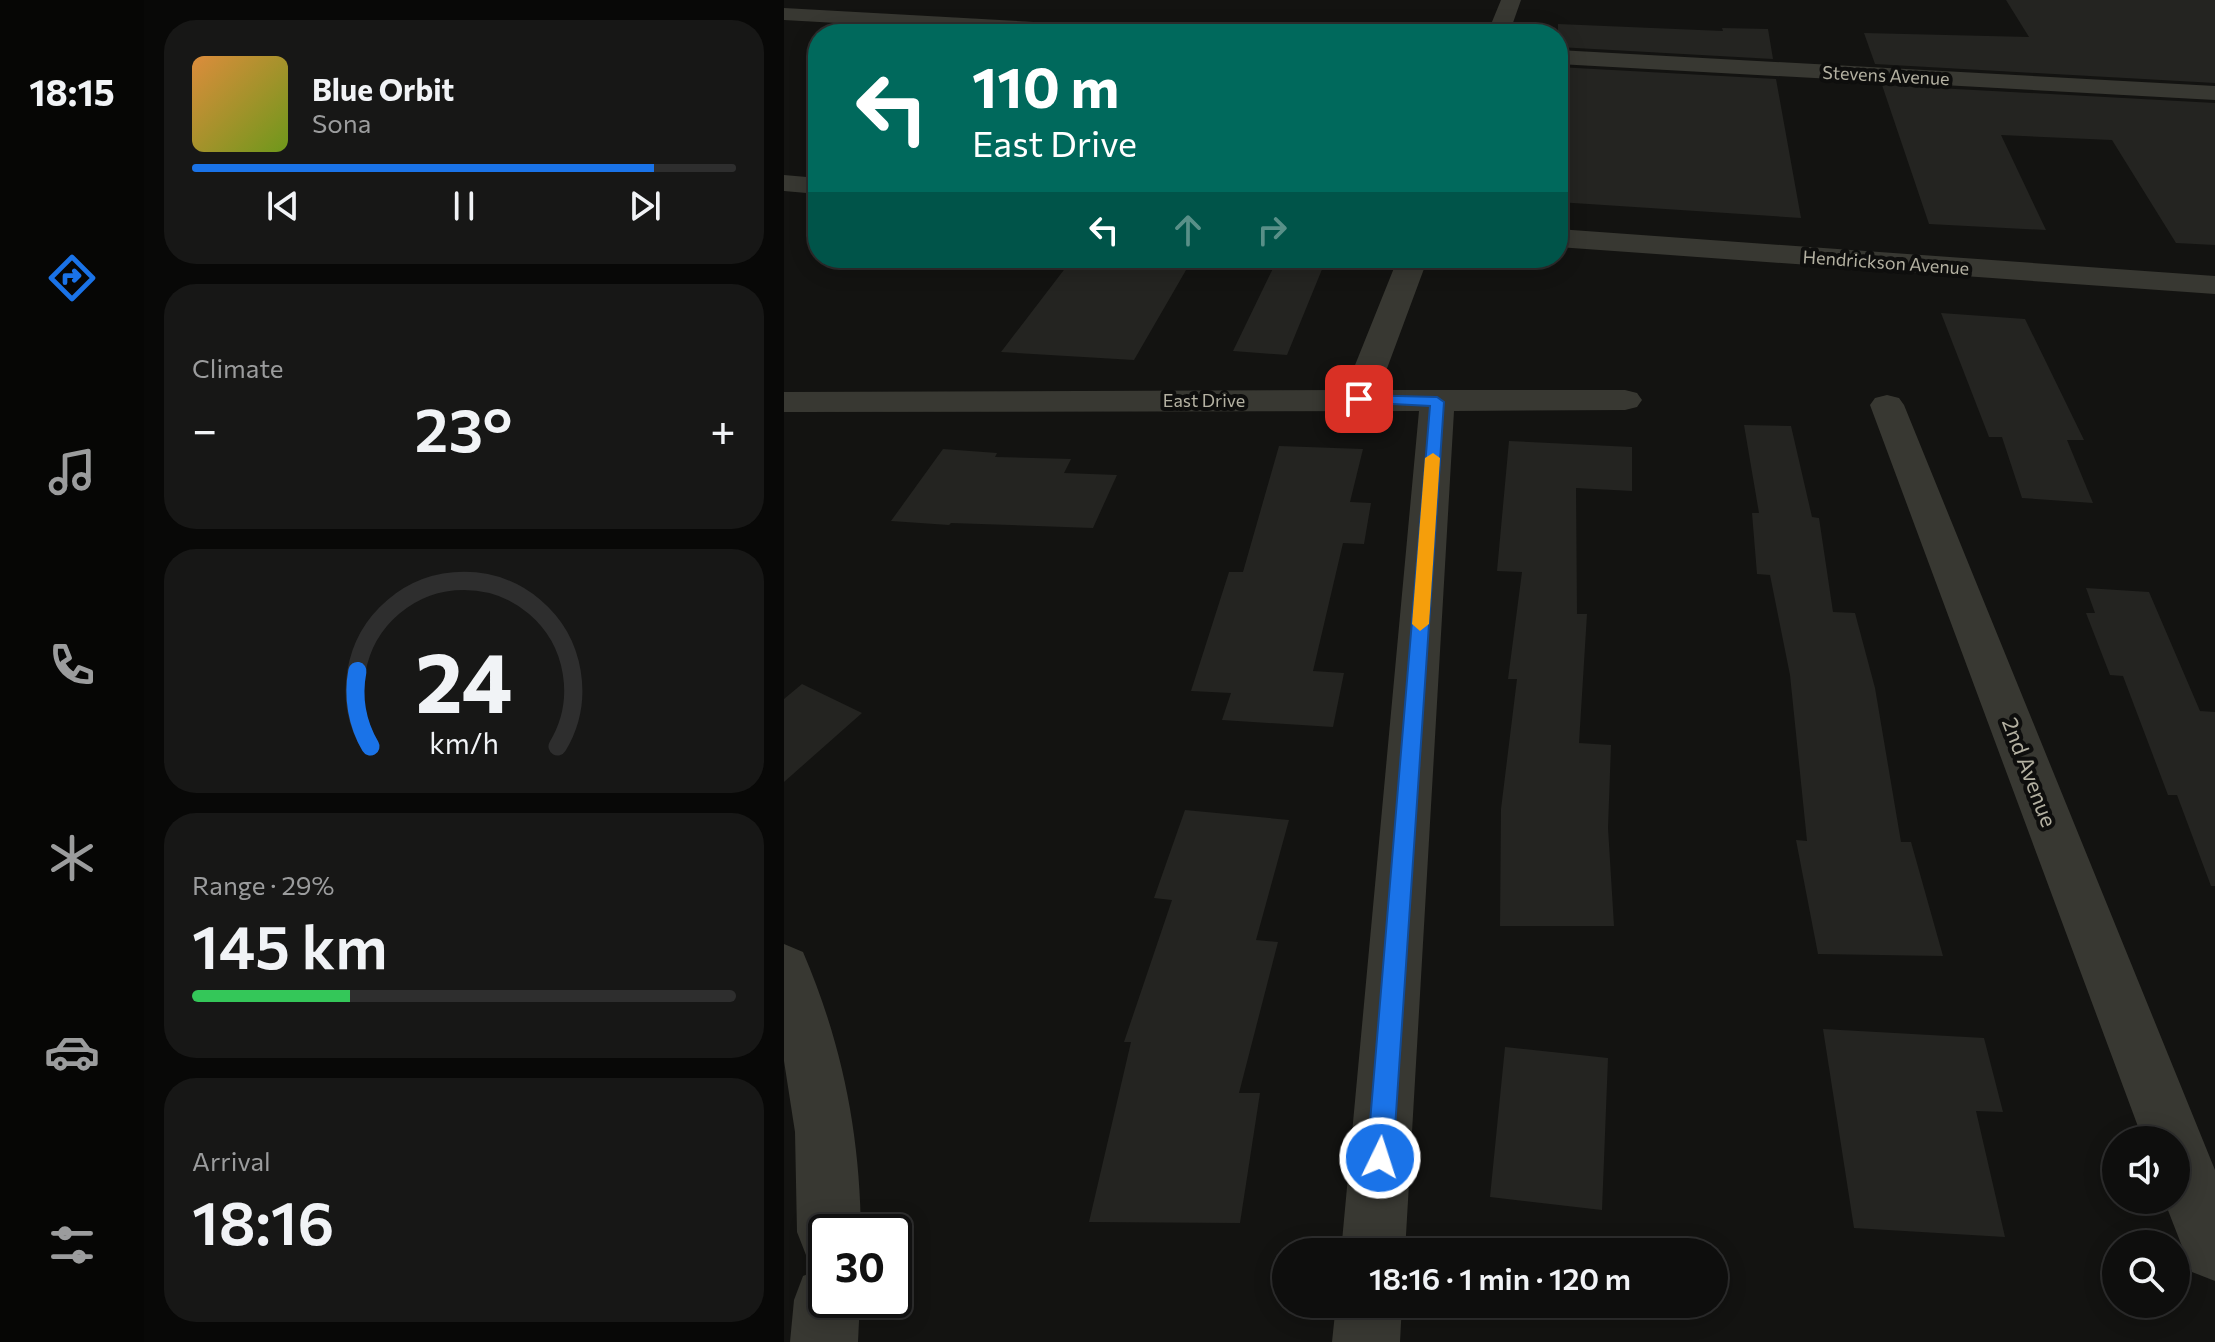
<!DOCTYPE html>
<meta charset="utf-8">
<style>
body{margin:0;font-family:Commissioner,sans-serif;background:#171716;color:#f1f3f6;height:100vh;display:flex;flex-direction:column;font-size:30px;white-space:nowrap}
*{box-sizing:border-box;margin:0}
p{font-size:26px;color:#9b9c9d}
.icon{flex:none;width:44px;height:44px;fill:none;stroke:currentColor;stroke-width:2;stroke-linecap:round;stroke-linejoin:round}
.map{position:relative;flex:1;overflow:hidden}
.drawer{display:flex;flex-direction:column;gap:20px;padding:20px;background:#080807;width:640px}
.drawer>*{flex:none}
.guide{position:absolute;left:24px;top:24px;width:760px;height:244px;border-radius:32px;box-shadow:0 4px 20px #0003,0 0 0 2px #2e2e2e;background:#00695c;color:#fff;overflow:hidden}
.tools{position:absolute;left:1318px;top:1126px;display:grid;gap:16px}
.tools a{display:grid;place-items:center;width:88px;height:88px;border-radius:50%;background:#0e0e0d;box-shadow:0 4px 20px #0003,0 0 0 2px #2e2e2e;font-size:40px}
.speed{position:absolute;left:24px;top:1214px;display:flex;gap:16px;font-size:40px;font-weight:700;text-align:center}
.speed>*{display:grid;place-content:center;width:104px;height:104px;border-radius:50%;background:#0e0e0d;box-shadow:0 4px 20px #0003,0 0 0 2px #2e2e2e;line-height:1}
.speed .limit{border:4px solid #111;border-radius:12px;background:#fff;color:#111}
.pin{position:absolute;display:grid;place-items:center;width:68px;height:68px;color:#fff;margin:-34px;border-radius:16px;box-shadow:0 4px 12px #0006}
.me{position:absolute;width:88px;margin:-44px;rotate:4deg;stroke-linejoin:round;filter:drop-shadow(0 0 6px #0008)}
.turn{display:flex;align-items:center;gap:28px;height:168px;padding:0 32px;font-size:36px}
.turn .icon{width:104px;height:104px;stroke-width:2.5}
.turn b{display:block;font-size:56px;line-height:68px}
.lanes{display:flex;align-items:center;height:76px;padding:0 32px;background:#0003;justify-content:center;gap:40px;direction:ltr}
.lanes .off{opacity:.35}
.big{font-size:60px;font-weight:600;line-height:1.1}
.drawer .widget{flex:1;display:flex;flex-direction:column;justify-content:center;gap:12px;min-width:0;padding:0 28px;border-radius:32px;background:#171716}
.drawer .dial{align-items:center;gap:0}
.dial svg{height:208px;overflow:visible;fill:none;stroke:#2e2e2e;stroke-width:7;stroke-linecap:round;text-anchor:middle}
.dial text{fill:#f1f3f6;stroke:none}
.song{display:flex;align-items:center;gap:24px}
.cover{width:96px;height:96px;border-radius:12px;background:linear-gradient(135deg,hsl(30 70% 55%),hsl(80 70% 35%))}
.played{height:8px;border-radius:4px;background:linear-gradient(90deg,#1a73e8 85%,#2e2e2e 85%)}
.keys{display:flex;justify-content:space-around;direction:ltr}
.heat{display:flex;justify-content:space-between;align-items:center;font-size:44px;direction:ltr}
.charge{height:12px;border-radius:6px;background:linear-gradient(90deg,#34c759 29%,#2e2e2e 0)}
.trip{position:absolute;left:488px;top:1238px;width:456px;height:80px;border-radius:40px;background:#0e0e0d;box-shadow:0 4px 20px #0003,0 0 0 2px #2e2e2e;font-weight:600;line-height:80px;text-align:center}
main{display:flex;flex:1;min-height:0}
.dock{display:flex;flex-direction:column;width:144px;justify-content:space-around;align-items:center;background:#060605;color:#9b9c9d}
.dock .icon{width:56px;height:56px}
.dock .selected{color:#1a73e8}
.dock b{font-size:36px;color:#f1f3f6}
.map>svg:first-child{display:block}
.building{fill:#242421}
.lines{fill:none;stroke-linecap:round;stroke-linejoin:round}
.street{fill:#383832;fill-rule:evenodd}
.route{fill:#1a73e8;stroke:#114b97;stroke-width:2}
.slow{fill:#f59e0b}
.labels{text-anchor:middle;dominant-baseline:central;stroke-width:8;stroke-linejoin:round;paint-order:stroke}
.far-street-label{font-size:18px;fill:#b4b1a2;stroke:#0e0e0d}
.street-label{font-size:22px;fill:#b4b1a2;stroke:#0e0e0d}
</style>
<main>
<nav class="dock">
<b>18:15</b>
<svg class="icon selected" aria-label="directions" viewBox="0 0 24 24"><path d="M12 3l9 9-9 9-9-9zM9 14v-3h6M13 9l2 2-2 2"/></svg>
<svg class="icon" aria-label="music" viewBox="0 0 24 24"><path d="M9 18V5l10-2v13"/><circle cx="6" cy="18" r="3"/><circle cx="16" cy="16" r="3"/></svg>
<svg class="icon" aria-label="phone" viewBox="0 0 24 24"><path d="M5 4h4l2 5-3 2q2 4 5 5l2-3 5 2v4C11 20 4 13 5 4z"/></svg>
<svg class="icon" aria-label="climate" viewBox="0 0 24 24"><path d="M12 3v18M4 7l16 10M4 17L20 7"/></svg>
<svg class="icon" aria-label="car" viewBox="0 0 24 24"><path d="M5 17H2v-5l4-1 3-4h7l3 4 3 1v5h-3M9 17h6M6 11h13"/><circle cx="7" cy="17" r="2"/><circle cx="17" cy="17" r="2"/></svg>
<svg class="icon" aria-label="filters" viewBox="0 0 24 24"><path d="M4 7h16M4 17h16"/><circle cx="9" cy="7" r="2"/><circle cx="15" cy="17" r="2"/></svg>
</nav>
<section class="drawer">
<div class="widget">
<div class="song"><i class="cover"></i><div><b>Blue Orbit</b><p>Sona</p></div></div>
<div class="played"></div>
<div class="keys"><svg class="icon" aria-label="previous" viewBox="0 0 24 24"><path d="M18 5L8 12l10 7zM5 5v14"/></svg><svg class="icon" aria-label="pause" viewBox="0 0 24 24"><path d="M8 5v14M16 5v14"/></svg><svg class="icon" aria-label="next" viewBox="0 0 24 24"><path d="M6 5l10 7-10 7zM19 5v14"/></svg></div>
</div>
<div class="widget"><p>Climate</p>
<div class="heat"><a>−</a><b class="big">23°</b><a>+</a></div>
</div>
<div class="widget dial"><svg viewBox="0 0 100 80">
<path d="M14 69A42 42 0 1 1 86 69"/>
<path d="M14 69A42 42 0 0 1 9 40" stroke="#1a73e8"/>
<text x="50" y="56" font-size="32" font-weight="700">24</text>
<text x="50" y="72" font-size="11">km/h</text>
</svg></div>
<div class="widget"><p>Range · 29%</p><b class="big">145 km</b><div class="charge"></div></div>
<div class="widget"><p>Arrival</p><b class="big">18:16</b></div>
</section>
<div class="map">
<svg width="1431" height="1342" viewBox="0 0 1431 1342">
<rect width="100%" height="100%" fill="#131311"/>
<!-- building -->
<path class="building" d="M 1222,0 L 1431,0 L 1431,83 L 1091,64 L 1080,33 L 1245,37 Z
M 774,24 L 939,31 L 938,28 L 984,29 L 989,59 L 774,47 Z
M 774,67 L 992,79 L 1017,218 L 774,202 Z
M 1098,85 L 1431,103 L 1431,245 L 1392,243 L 1328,140 L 1217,135 L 1262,230 L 1145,224 Z
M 289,258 L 409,258 L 350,360 L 217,352 Z
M 493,260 L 541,262 L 503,355 L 449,351 Z
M 1157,313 L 1241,319 L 1300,440 L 1283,440 L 1309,503 L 1238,498 L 1218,437 L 1205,437 Z
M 960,425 L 1007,426 L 1028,517 L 1035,518 L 1049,612 L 1071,613 L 1091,688 L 1117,842 L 1127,842 L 1159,956 L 1034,954 L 1012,840 L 1023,841 L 1006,675 L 986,575 L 973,574 L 968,513 L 975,513 Z
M 725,441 L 848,447 L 848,491 L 792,488 L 793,614 L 803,614 L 795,743 L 827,745 L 824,828 L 830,926 L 716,926 L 717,809 L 733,679 L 724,679 L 738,572 L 713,571 Z
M 495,446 L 579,449 L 566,502 L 587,503 L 580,544 L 559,543 L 529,671 L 560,673 L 549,727 L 438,720 L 447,693 L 407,691 L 445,572 L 459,572 Z
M 159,449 L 213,453 L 211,457 L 287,459 L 280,473 L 333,475 L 309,528 L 167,523 L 165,525 L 107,521 Z
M 1302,588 L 1365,592 L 1416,711 L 1431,712 L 1431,886 L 1427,886 L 1393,795 L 1384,795 L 1339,676 L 1326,675 L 1302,613 L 1311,613 Z
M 18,684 L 78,713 L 0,782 L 0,699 Z
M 401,810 L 505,820 L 472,940 L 494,942 L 455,1093 L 476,1093 L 456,1223 L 305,1222 L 347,1042 L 340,1042 L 388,900 L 370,898 Z
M 1039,1029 L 1200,1038 L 1219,1112 L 1192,1111 L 1221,1237 L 1070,1228 Z
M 721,1047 L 824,1058 L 818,1210 L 706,1197 Z"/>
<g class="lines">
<!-- street -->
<path class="street" d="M 717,0 L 737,0 L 725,34 L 703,34 Z
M 0,8 L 357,28 L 368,34 L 245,34 L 0,20 Z
M 774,50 L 1431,86 L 1431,100 L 774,64 Z
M 0,175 L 34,178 L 34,194 L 0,191 Z
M 774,229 L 1431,276 L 1431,294 L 774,247 Z
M 614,258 L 644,258 L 595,390 L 841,390 L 853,393 L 858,400 L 853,407 L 841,410 L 670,411 L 621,1252 L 557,1252 L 635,411 L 0,412 L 0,392 L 561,390 Z
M 1103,395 L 1115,398 L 1120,405 L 1431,1170 L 1431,1281 L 1408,1272 L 1380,1200 L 1392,1200 L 1392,1140 L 1359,1140 L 1086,405 L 1091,398 Z
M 0,944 L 19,952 C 58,1043 76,1133 77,1232 L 42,1232 L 42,1263 L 22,1255 L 13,1232 L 11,1132 L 0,1061 Z
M 42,1267 L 42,1300 L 76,1300 L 74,1342 L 6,1342 L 10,1300 L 19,1276 Z
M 552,1304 L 618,1304 L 616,1342 L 548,1342 Z"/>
</g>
<!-- route -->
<path class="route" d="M 575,395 L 653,397 L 660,402 L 609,1158 L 605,1167 L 596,1171 L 587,1167 L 583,1158 L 646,406 L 570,402 L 570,396 Z"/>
<!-- slow -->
<path class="slow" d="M 649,453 L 656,458 L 645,624 L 636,631 L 628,624 L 641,458 Z"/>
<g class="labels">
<!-- far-street labels -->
<g class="far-street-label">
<text transform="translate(1102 75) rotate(3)">Stevens Avenue</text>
<text transform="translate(1102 262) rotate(4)">Hendrickson Avenue</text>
<text x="420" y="400">East Drive</text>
</g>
<!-- street labels -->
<g class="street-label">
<text transform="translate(1246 772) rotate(69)">2nd Avenue</text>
</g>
</g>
</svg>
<div class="tools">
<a><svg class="icon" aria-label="sound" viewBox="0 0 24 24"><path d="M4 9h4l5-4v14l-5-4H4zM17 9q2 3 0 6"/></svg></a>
<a><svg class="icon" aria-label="search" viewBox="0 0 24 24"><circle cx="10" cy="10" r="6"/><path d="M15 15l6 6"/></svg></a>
</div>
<div class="speed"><div class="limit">30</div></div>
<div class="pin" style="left:575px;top:399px;background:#d93025"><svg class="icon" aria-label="arrive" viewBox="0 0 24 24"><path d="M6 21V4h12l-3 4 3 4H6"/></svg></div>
<svg class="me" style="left:596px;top:1158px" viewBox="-20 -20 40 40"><circle r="17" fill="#1a73e8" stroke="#fff" stroke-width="3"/><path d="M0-11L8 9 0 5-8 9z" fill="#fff"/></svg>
<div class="trip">18:16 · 1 min · 120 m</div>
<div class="guide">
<div class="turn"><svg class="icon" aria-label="left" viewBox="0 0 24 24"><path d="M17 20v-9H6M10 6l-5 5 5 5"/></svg><div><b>110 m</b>East Drive</div></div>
<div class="lanes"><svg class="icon" aria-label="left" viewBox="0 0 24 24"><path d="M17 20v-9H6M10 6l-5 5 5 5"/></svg><svg class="icon off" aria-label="ahead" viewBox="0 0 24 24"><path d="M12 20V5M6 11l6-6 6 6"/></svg><svg class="icon off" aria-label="right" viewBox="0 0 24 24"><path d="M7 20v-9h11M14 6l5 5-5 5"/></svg></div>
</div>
</div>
</main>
